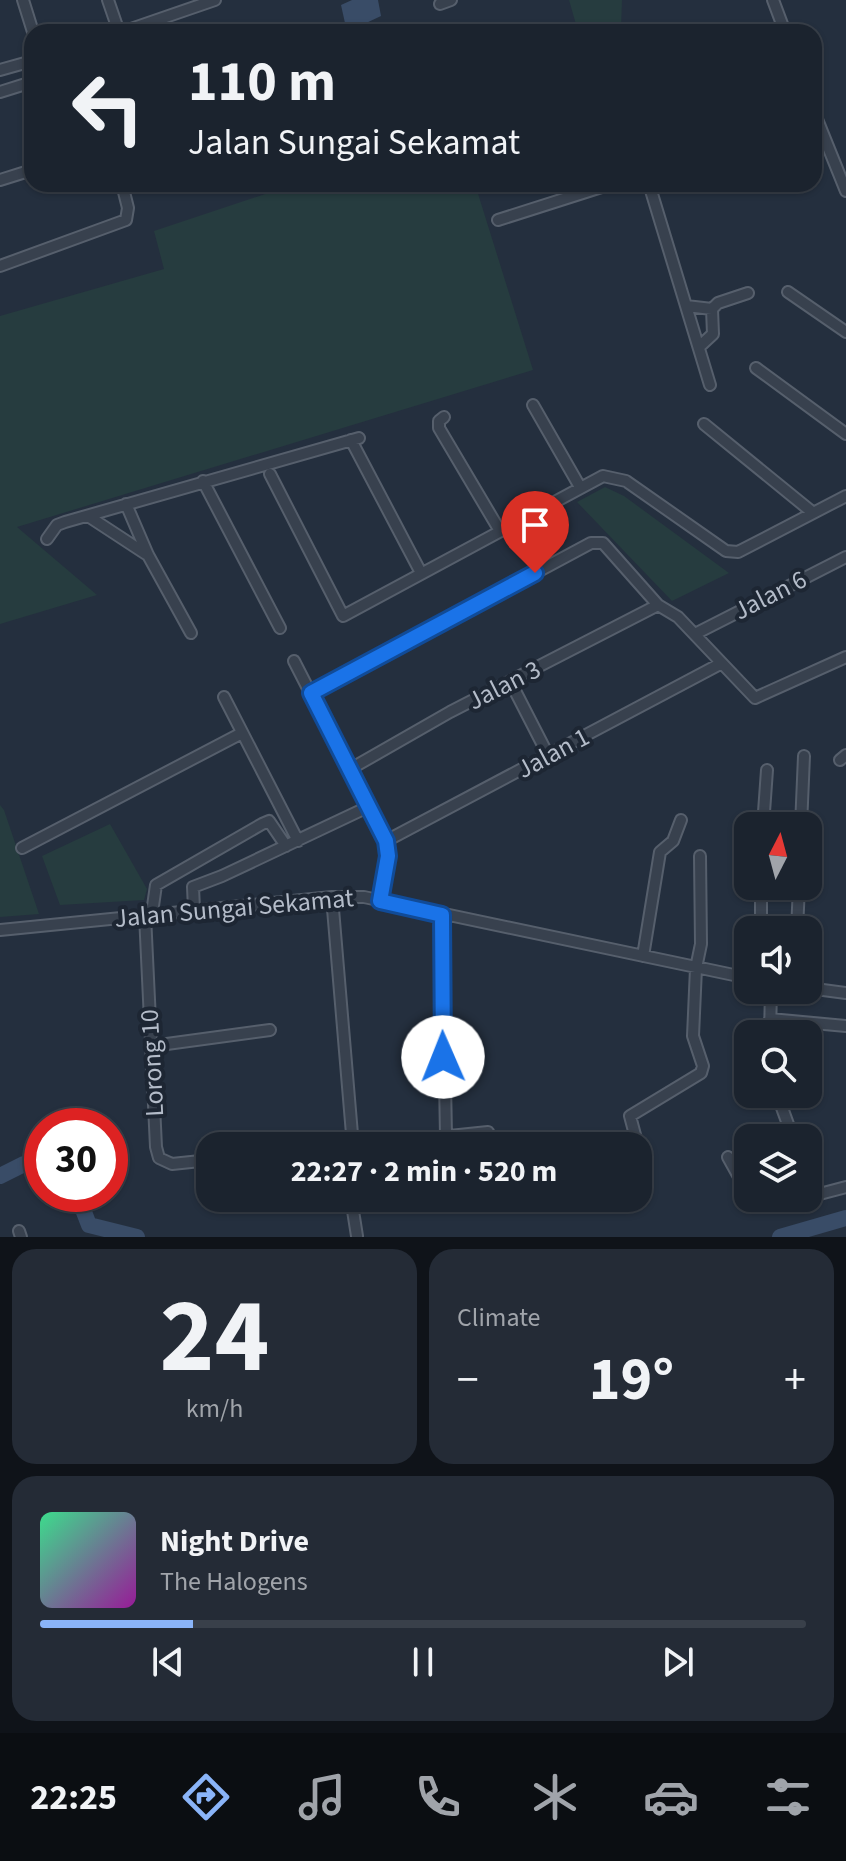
<!DOCTYPE html>
<meta charset="utf-8">
<style>
body{margin:0;font-family:"Source Sans 3",sans-serif;background:#242b36;color:#f1f3f6;height:100vh;display:flex;flex-direction:column;font-size:30px;white-space:nowrap}
*{box-sizing:border-box;margin:0}
p{font-size:26px;color:#a0a4aa}
.icon{flex:none;width:44px;height:44px;fill:none;stroke:currentColor;stroke-width:2;stroke-linecap:round;stroke-linejoin:round}
.map{position:relative;height:1237px;overflow:hidden}
.details{display:flex;flex-direction:column;gap:12px;padding:12px;background:#0f1319;flex:1}
.details>*{flex:none}
.banner{position:absolute;left:24px;top:24px;width:798px;height:168px;border-radius:24px;box-shadow:0 2px 6px #0004,0 0 0 2px #39404a;background:#1b232e;color:#f1f3f6;overflow:hidden}
.needle{width:52px;rotate:6deg}
.tools{position:absolute;left:734px;top:812px;display:grid;gap:16px}
.tools a{display:grid;place-items:center;width:88px;height:88px;border-radius:16px;background:#1b232e;box-shadow:0 2px 6px #0004,0 0 0 2px #39404a;font-size:40px}
.speed{position:absolute;left:24px;top:1108px;display:flex;gap:16px;font-size:40px;font-weight:700;text-align:center}
.speed>*{display:grid;place-content:center;width:104px;height:104px;border-radius:50%;background:#1b232e;box-shadow:0 2px 6px #0004,0 0 0 2px #39404a;line-height:1}
.speed .limit{border:12px solid #d22;background:#fff;color:#111}
.pin{position:absolute;display:grid;place-items:center;width:68px;height:68px;color:#fff;margin:-82px -34px;border-radius:50% 50% 50% 0;rotate:-45deg;box-shadow:0 0 8px #0007}
.pin .icon{rotate:45deg}
.me{position:absolute;width:88px;margin:-44px;rotate:359deg;stroke-linejoin:round;filter:drop-shadow(0 0 6px #0008)}
.turn{display:flex;align-items:center;gap:28px;height:168px;padding:0 32px;font-size:36px}
.turn .icon{width:104px;height:104px;stroke-width:2.5}
.turn b{display:block;font-size:56px;line-height:68px}
.big{font-size:60px;font-weight:700;line-height:1.1}
.details .card{flex:1;display:flex;flex-direction:column;justify-content:center;gap:12px;min-width:0;padding:0 28px;border-radius:24px;background:#242b36}
.details .dial{align-items:center;gap:0}
.dial b{font-size:104px;line-height:1}
.song{display:flex;align-items:center;gap:24px}
.cover{width:96px;height:96px;border-radius:12px;background:linear-gradient(135deg,hsl(150 70% 55%),hsl(300 70% 35%))}
.played{height:8px;border-radius:4px;background:linear-gradient(90deg,#8ab4f8 20%,#39404a 20%)}
.keys{display:flex;justify-content:space-around;direction:ltr}
.heat{display:flex;justify-content:space-between;align-items:center;font-size:44px;direction:ltr}
.details .tiles{flex:1;display:grid;gap:12px;grid-template-columns:1fr 1fr}
.card:last-child{grid-column:span 2}
.trip{position:absolute;left:196px;top:1132px;width:456px;height:80px;border-radius:24px;background:#1b232e;box-shadow:0 2px 6px #0004,0 0 0 2px #39404a;font-weight:700;line-height:80px;text-align:center}
.tabs{display:flex;height:128px;justify-content:space-around;align-items:center;background:#0b0e12;color:#a0a4aa}
.tabs .icon{width:56px;height:56px}
.tabs .on{color:#8ab4f8}
.tabs b{font-size:36px;color:#f1f3f6}
.map>svg:first-child{display:block}
.green{fill:#263c3f}
.water{fill:#394c67}
.lines{fill:none;stroke-linecap:round;stroke-linejoin:round}
.river{stroke:#394c67;stroke-width:16}
.minor-casing{stroke:#565f6c;stroke-width:14}
.minor{stroke:#38414e;stroke-width:10}
.route-casing{stroke:#114b97;stroke-width:20}
.route{stroke:#1a73e8;stroke-width:14}
.labels{text-anchor:middle;dominant-baseline:central;stroke-width:8;stroke-linejoin:round;paint-order:stroke}
.street-label{font-size:26px;fill:#b4bcc9;stroke:#1d2633}
</style>
<div class="map">
<svg width="846" height="1237" viewBox="0 0 846 1237">
<rect width="100%" height="100%" fill="#242f3e"/>
<!-- green -->
<path class="green" d="M 569,0 L 622,0 L 621,28 L 577,28 Z
M 295,184 L 475,184 L 533,370 L 17,527 L 97,595 L 0,624 L 0,316 L 164,269 L 154,231 Z
M 605,487 L 624,496 L 729,573 L 672,601 L 577,502 Z
M 0,805 L 4,810 L 39,914 L 0,917 Z
M 110,824 L 147,889 L 144,900 L 60,905 L 42,856 Z"/>
<!-- water -->
<path class="water" d="M 352,0 L 378,0 L 381,16 L 347,32 L 341,5 Z"/>
<g class="lines">
<!-- river -->
<path class="river" d="M 0,1176 L 24,1164 L 42,1168
M 77,1194 L 89,1225 L 137,1237
M 780,1237 L 846,1218"/>
<!-- minor casing -->
<g class="minor-casing">
<path id="minor" d="M 23,0 L 33,32
M 108,0 L 119,32
M 773,0 L 785,32
M 440,4 L 451,0
M 122,32 L 215,0
M 0,70 L 32,61
M 0,92 L 32,82
M 814,112 L 846,191
M 0,180 L 32,170
M 649,184 L 710,385
M 498,220 L 611,184
M 0,266 L 126,220 L 128,208 L 122,184
M 788,292 L 846,332
M 686,306 L 712,309 L 713,334 L 699,347
M 712,309 L 718,303 L 748,293
M 756,368 L 846,434
M 533,405 L 580,487
M 444,417 L 439,421 L 439,428 L 500,531
M 704,424 L 812,512
M 351,440 L 420,571
M 270,474 L 343,616 L 603,476 L 626,481 L 726,551 L 738,552 L 846,496
M 203,481 L 280,628
M 126,504 L 148,555 L 191,633
M 88,516 L 146,554
M 47,539 L 57,525 L 65,522 L 359,438
M 695,634 L 846,557
M 294,661 L 386,841 L 388,856 L 380,901
M 510,681 L 548,755
M 311,693 L 591,543 L 603,543 L 658,605 L 678,617 L 755,698 L 846,657
M 224,697 L 298,841
M 840,760 L 846,755
M 352,768 L 450,712 L 658,605
M 763,826 L 767,770
M 801,826 L 804,756
M 386,841 L 720,664
M 22,848 L 242,733
M 761,886 L 761,930
M 332,897 L 353,1146
M 194,909 L 193,887 L 222,876 L 370,806
M 152,913 L 156,885 L 262,824 L 269,821 L 286,846
M 145,915 L 156,1147 L 159,1158 L 172,1164 L 210,1160
M 442,915 L 446,1136
M 0,930 L 332,897 L 364,897 L 748,978
M 797,930 L 799,886
M 643,956 L 660,852 L 673,841 L 681,820
M 808,988 L 846,993
M 770,1019 L 846,1026
M 770,1034 L 771,990
M 152,1046 L 270,1030
M 777,1094 L 793,1138
M 353,1146 L 488,1132
M 638,1146 L 630,1116 L 701,1073 L 703,1066 L 693,1036 L 696,968 L 701,944 L 700,856
M 728,1157 L 748,1193
M 808,1183 L 812,1196 L 846,1187
M 351,1198 L 357,1236
M 753,1198 L 776,1206 L 806,1198
M 19,1231 L 21,1237"/>
</g>
<!-- minor -->
<use href="#minor" class="minor"/>
</g>
<g class="lines">
<!-- route casing -->
<g class="route-casing">
<path id="route" d="M 443,1057 L 442,915 L 380,901 L 388,856 L 386,841 L 311,693 L 535,573"/>
</g>
<!-- route -->
<use href="#route" class="route"/>
</g>
<g class="labels">
<!-- street labels -->
<g class="street-label">
<text transform="translate(770 595) rotate(-27)">Jalan 6</text>
<text transform="translate(504 685) rotate(-27)">Jalan 3</text>
<text transform="translate(553 753) rotate(-28)">Jalan 1</text>
<text transform="translate(234 908) rotate(-5)">Jalan Sungai Sekamat</text>
<text transform="translate(152 1063) rotate(-93)">Lorong 10</text>
</g>
</g>
</svg>
<div class="tools">
<a><svg class="needle" viewBox="-14 -14 28 28"><path d="M0-13l5 13h-10z" fill="#e53935"/><path d="M0 13l5-13h-10z" fill="#a0a4aa"/></svg></a>
<a><svg class="icon" aria-label="sound" viewBox="0 0 24 24"><path d="M4 9h4l5-4v14l-5-4H4zM17 9q2 3 0 6"/></svg></a>
<a><svg class="icon" aria-label="search" viewBox="0 0 24 24"><circle cx="10" cy="10" r="6"/><path d="M15 15l6 6"/></svg></a>
<a><svg class="icon" aria-label="layers" viewBox="0 0 24 24"><path d="M12 4l9 5-9 5-9-5zM3 14l9 5 9-5"/></svg></a>
</div>
<div class="speed"><div class="limit">30</div></div>
<div class="pin" style="left:535px;top:573px;background:#d93025"><svg class="icon" aria-label="arrive" viewBox="0 0 24 24"><path d="M6 21V4h12l-3 4 3 4H6"/></svg></div>
<svg class="me" style="left:443px;top:1057px" viewBox="-20 -20 40 40"><circle r="19" fill="#fff"/><path d="M0-13L10 11 0 6-10 11z" fill="#1a73e8"/></svg>
<div class="trip">22:27 · 2 min · 520 m</div>
<div class="banner">
<div class="turn"><svg class="icon" aria-label="left" viewBox="0 0 24 24"><path d="M17 20v-9H6M10 6l-5 5 5 5"/></svg><div><b>110 m</b>Jalan Sungai Sekamat</div></div>
</div>
</div>
<section class="details">
<div class="tiles">
<div class="card dial"><b>24</b><p>km/h</p></div>
<div class="card"><p>Climate</p>
<div class="heat"><a>−</a><b class="big">19°</b><a>+</a></div>
</div>
<div class="card">
<div class="song"><i class="cover"></i><div><b>Night Drive</b><p>The Halogens</p></div></div>
<div class="played"></div>
<div class="keys"><svg class="icon" aria-label="previous" viewBox="0 0 24 24"><path d="M18 5L8 12l10 7zM5 5v14"/></svg><svg class="icon" aria-label="pause" viewBox="0 0 24 24"><path d="M8 5v14M16 5v14"/></svg><svg class="icon" aria-label="next" viewBox="0 0 24 24"><path d="M6 5l10 7-10 7zM19 5v14"/></svg></div>
</div>
</div>
</section>
<nav class="tabs">
<b>22:25</b>
<svg class="icon on" aria-label="directions" viewBox="0 0 24 24"><path d="M12 3l9 9-9 9-9-9zM9 14v-3h6M13 9l2 2-2 2"/></svg>
<svg class="icon" aria-label="music" viewBox="0 0 24 24"><path d="M9 18V5l10-2v13"/><circle cx="6" cy="18" r="3"/><circle cx="16" cy="16" r="3"/></svg>
<svg class="icon" aria-label="phone" viewBox="0 0 24 24"><path d="M5 4h4l2 5-3 2q2 4 5 5l2-3 5 2v4C11 20 4 13 5 4z"/></svg>
<svg class="icon" aria-label="climate" viewBox="0 0 24 24"><path d="M12 3v18M4 7l16 10M4 17L20 7"/></svg>
<svg class="icon" aria-label="car" viewBox="0 0 24 24"><path d="M5 17H2v-5l4-1 3-4h7l3 4 3 1v5h-3M9 17h6M6 11h13"/><circle cx="7" cy="17" r="2"/><circle cx="17" cy="17" r="2"/></svg>
<svg class="icon" aria-label="filters" viewBox="0 0 24 24"><path d="M4 7h16M4 17h16"/><circle cx="9" cy="7" r="2"/><circle cx="15" cy="17" r="2"/></svg>
</nav>
